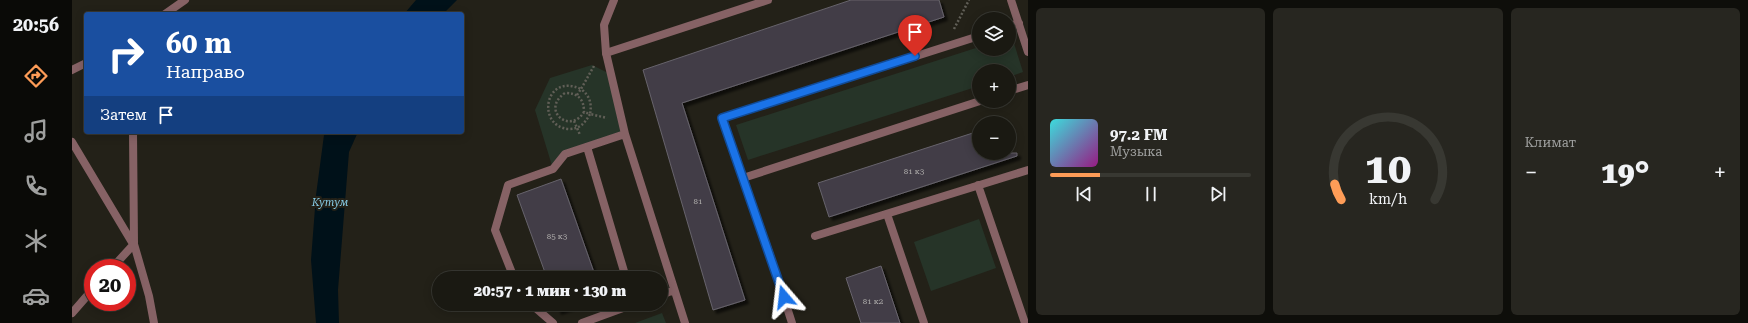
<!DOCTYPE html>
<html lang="ru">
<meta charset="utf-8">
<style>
body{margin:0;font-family:"Roboto Serif",serif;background:#272620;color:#f1f3f6;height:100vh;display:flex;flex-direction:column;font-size:15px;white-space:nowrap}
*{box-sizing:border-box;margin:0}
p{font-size:13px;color:#9fa09f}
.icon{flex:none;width:22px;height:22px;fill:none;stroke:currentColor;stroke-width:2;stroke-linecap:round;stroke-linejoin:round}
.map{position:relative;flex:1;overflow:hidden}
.panel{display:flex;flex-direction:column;gap:8px;padding:8px;background:#0e0e0a;width:720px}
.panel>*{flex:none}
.hud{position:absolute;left:12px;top:12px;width:380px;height:122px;border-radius:4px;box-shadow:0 2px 10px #0003,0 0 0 1px #383832;background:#1a4fa0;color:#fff;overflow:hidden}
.tools{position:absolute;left:900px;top:12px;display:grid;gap:8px}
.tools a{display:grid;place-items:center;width:44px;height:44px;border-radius:50%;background:#1a1912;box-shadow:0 2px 10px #0003,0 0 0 1px #383832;font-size:20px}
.speed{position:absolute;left:12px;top:259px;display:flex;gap:8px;font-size:20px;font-weight:700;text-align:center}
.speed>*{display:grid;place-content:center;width:52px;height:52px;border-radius:50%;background:#1a1912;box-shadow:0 2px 10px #0003,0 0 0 1px #383832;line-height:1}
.speed .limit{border:6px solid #d22;background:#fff;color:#111}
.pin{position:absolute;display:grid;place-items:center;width:34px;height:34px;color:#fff;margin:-41px -17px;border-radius:50% 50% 50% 0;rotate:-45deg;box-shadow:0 0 4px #0007}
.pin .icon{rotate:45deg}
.me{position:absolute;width:44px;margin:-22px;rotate:343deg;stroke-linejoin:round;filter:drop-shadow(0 0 3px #0008)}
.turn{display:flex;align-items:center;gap:14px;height:84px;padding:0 16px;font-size:18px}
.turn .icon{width:52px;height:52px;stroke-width:2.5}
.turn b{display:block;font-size:28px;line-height:34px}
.then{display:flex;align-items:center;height:38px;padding:0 16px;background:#0003;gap:8px;font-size:15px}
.big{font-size:30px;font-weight:800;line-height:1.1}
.panel .tile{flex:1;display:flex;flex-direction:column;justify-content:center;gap:6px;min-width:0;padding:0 14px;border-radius:6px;background:#272620}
.panel .dial{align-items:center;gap:0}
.dial svg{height:104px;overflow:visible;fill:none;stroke:#383832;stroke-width:7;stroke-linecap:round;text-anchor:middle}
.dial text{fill:#f1f3f6;stroke:none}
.song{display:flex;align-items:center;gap:12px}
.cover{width:48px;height:48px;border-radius:6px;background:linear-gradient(135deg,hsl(180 70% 55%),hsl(310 70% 35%))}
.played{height:4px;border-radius:2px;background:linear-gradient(90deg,#fe9c57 25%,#383832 25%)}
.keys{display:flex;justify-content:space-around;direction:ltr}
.heat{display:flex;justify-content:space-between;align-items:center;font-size:22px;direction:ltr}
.panel .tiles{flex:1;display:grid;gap:8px;grid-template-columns:repeat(3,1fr)}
.trip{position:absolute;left:360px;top:271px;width:236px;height:40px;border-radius:20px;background:#1a1912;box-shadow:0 2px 10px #0003,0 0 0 1px #383832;font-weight:800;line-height:40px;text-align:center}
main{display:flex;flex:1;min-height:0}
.menu{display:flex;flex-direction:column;width:72px;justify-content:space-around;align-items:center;background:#0a0a07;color:#9fa09f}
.menu .icon{width:28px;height:28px}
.menu .active{color:#fe9c57}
.menu b{font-size:18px;color:#f1f3f6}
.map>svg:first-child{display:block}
.green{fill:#263428}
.water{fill:#001119}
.building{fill:#423e47;stroke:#67636c;filter:url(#shadow)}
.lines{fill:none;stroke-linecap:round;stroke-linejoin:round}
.path{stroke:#615f57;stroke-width:2.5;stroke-dasharray:2 2;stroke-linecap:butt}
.service{stroke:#866265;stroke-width:8}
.minor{stroke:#866265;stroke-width:8}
.route-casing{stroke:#114b97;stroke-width:10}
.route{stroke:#1a73e8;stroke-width:7}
.labels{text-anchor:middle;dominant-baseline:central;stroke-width:4;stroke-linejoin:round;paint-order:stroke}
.number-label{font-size:8px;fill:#b1afad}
.water-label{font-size:11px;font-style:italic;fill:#86c9e2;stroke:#232118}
</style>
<main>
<nav class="menu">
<b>20:56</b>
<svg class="icon active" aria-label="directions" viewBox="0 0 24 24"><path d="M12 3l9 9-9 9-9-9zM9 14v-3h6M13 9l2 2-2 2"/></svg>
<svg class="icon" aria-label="music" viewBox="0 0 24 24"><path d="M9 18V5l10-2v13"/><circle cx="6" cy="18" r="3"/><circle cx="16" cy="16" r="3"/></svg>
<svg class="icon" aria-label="phone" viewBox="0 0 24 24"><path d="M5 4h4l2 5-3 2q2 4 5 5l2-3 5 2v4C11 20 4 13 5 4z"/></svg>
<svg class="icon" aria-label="climate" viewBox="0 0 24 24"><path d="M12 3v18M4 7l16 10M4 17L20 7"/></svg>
<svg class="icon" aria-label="car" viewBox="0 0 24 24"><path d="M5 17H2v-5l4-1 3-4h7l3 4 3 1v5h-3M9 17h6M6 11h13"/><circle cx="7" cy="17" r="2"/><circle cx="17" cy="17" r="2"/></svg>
</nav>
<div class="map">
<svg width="956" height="323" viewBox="0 0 956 323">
<defs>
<filter id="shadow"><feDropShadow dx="3.5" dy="3.5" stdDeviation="1" flood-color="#0009"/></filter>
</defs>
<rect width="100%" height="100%" fill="#232118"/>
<!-- green -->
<path class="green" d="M 940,37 L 951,72 L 937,77 L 937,71 L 907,71 L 907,86 L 676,160 L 664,125 L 907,47 L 907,49 L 937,49 L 937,38 Z
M 520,65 L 538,74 L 553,134 L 493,154 L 481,169 L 463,110 L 478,78 Z
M 907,219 L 924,268 L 859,291 L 842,242 Z
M 590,313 L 594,323 L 563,323 Z"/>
<!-- water -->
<path class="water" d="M 344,0 L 385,0 L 371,14 L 332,14 Z
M 253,132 L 286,132 L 277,152 L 266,290 L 267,323 L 244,323 L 239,260 L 244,195 L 252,135 Z"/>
<!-- building -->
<path class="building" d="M 779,0 L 867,0 L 872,17 L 610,103 L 673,300 L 641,310 L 571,70 Z
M 907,131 L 907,153 L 945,153 L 945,156 L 757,217 L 746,183 Z
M 489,179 L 524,278 L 475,278 L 445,195 Z
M 809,266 L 828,323 L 789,323 L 774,278 Z
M 484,304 L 505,304 L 486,311 Z"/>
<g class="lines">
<!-- path -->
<path class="path" d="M 882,29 L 897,0
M 522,66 L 509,89 C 518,96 520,104 518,114 L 535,118
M 505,95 L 509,89 C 472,72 464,127 497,129 C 508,129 513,123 518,114 L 512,112 C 498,135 468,110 493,93 C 506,93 512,99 512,112
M 502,121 L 508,135"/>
<!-- service -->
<path class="service" d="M 939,0 L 956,52
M 937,26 L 947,23
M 937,91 L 956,85
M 0,142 L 61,244
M 515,147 L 554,278
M 671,178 L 908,101
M 906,185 L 953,323
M 815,214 L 852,323
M 743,236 L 956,170
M 40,268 L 62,244 L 61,132
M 442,278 L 423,230 L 436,185 L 481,169 L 493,154 L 553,134
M 589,295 L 602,290
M 459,304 L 481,323
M 0,313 L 21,289
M 510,323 L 562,304
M 613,323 L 553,134 L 534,53 L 696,0
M 720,323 L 699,258 L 650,118 L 907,36"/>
<!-- minor -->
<path class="minor" d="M 93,14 L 113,0
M 534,53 L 532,25 L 542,0
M 0,70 L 14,63
M 62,244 L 77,296 L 82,323"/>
</g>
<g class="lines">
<!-- route casing -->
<g class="route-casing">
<path id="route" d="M 712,297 L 650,118 L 843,56"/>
</g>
<!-- route -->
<use href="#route" class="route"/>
</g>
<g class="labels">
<!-- number labels -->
<g class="number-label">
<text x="842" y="171">81 к3</text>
<text x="626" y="201">81</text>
<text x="485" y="236">85 к3</text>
<text x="801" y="301">81 к2</text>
</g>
<!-- water labels -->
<g class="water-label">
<text x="258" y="202">Кутум</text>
</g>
</g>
</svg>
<div class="tools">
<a><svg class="icon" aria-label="layers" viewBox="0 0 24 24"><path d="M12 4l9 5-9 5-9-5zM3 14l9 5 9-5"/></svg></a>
<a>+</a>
<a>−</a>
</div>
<div class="speed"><div class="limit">20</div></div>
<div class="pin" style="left:843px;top:56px;background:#d93025"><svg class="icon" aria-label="arrive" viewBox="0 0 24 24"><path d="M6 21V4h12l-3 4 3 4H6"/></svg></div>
<svg class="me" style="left:712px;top:297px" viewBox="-20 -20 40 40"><path d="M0-17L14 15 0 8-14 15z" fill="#1a73e8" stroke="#fff" stroke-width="4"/></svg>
<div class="trip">20:57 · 1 мин · 130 m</div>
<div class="hud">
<div class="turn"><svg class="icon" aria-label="right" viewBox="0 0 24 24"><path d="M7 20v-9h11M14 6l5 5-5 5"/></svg><div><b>60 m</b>Направо</div></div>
<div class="then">Затем<svg class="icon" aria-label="arrive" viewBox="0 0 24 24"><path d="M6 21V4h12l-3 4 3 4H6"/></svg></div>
</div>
</div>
<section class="panel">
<div class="tiles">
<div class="tile">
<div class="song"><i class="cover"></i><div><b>97.2 FM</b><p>Музыка</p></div></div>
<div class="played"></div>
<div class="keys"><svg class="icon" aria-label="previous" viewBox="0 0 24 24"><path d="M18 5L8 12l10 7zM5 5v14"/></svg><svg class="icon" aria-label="pause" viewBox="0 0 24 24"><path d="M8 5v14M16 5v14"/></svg><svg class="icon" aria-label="next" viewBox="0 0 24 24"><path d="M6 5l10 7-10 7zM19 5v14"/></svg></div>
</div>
<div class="tile dial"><svg viewBox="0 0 100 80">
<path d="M14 69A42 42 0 1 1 86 69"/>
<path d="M14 69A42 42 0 0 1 9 57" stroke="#fe9c57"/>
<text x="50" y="56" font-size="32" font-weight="700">10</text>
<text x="50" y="72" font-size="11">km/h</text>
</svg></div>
<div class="tile"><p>Климат</p>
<div class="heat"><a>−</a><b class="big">19°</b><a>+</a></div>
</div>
</div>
</section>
</main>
